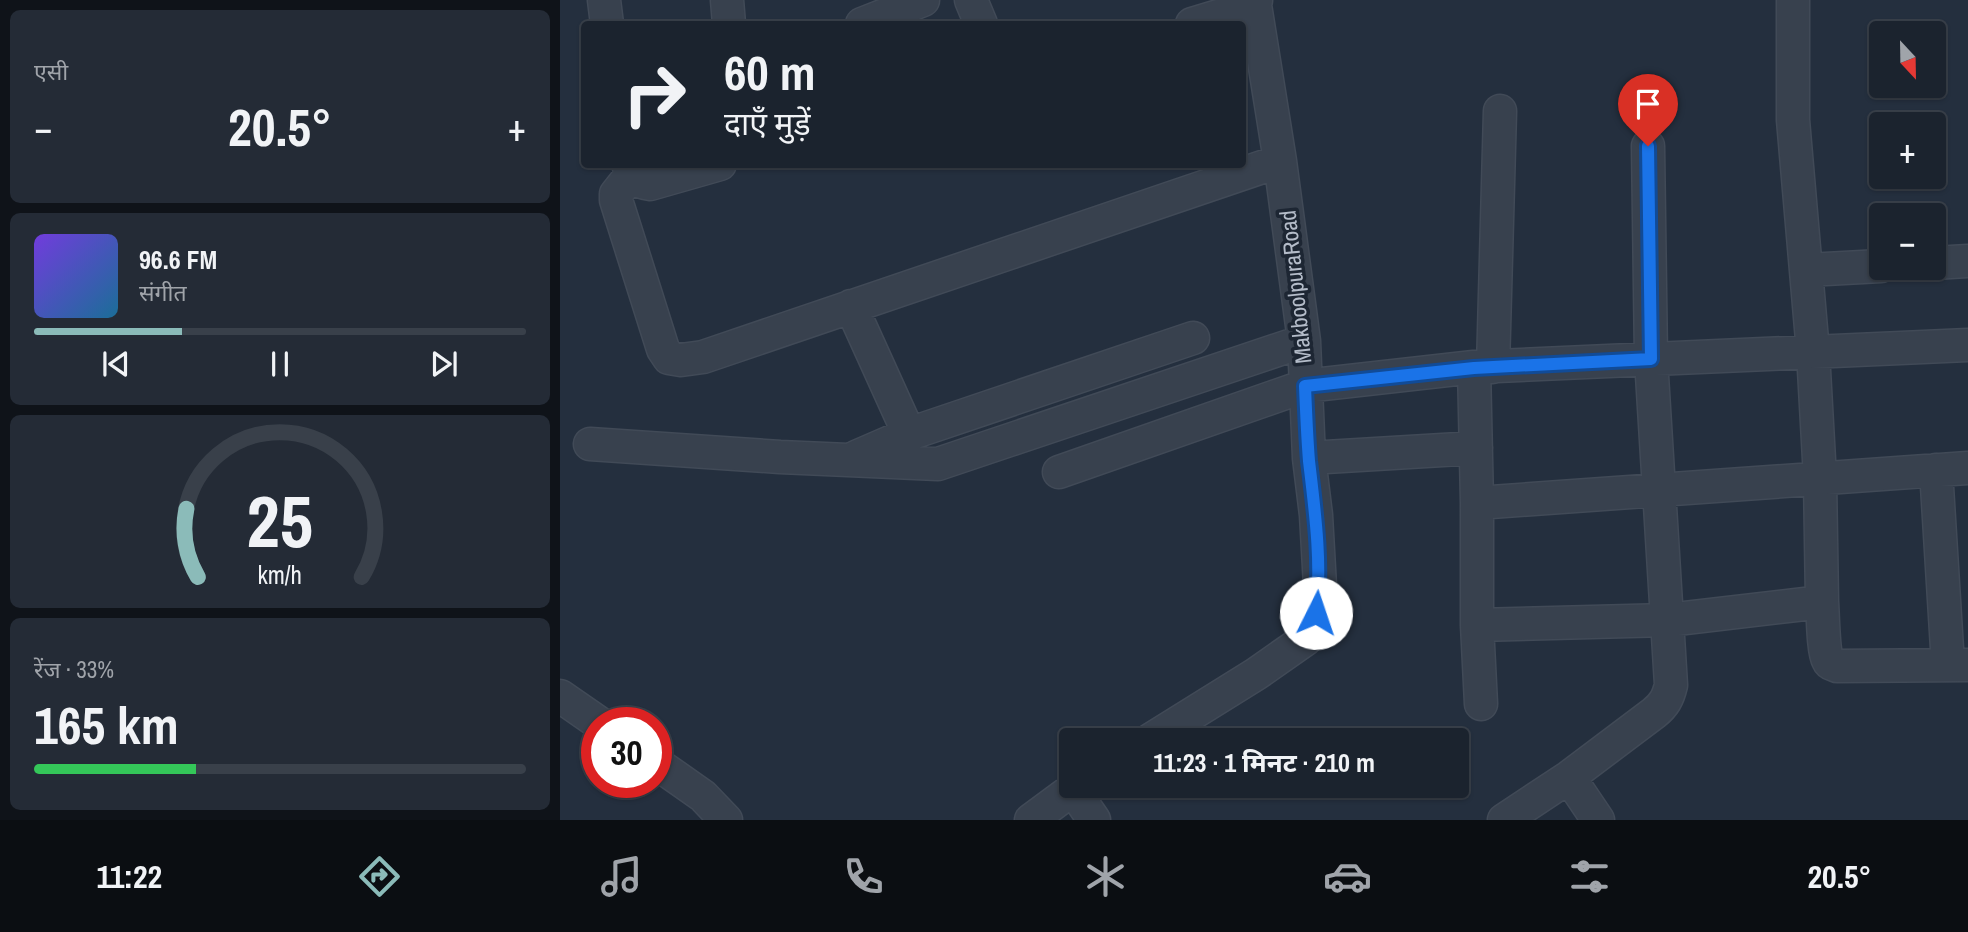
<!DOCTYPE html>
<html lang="hi">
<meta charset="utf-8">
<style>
body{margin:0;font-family:"Archivo Narrow","Noto Sans Devanagari",sans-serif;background:#242b36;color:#f1f3f6;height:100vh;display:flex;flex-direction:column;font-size:26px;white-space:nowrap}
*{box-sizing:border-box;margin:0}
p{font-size:23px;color:#a0a4aa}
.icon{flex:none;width:38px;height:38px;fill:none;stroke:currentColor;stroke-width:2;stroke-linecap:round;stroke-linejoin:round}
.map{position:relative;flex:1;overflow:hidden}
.side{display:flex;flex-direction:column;gap:10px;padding:10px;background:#0f1319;width:560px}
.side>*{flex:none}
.top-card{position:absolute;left:21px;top:21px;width:665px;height:147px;border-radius:7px;box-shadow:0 2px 5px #0004,0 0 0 2px #39404a;background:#1b232e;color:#f1f3f6;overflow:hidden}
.needle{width:46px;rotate:158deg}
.fabs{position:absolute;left:1309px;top:21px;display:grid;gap:14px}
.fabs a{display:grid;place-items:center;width:77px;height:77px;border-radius:7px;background:#1b232e;box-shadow:0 2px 5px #0004,0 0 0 2px #39404a;font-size:35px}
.speed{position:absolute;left:21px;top:707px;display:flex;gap:14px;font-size:35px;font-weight:700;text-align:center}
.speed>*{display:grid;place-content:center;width:91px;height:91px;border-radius:50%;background:#1b232e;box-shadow:0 2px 5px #0004,0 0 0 2px #39404a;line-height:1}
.speed .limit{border:10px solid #d22;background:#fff;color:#111}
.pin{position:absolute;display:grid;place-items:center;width:60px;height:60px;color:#fff;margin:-72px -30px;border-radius:50% 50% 50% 0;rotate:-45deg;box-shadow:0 0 7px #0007}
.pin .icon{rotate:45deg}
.me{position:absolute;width:77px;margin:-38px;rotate:4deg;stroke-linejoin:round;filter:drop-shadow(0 0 5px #0008)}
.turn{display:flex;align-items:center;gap:24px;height:147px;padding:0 28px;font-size:32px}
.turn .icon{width:91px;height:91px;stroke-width:2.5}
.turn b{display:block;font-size:49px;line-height:60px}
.big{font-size:52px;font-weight:700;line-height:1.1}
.side .widget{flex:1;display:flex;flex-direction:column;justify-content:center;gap:10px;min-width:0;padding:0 24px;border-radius:10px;background:#242b36}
.side .dial{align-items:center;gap:0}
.dial svg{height:182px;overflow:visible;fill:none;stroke:#39404a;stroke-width:7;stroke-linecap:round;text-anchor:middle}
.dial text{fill:#f1f3f6;stroke:none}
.song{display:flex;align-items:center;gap:21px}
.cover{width:84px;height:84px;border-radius:10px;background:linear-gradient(135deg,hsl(260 70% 55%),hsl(200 70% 35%))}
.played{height:7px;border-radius:4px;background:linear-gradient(90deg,#8bbbb9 30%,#39404a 30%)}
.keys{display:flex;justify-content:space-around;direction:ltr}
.heat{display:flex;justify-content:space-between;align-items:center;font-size:38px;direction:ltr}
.charge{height:10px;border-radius:5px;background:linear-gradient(90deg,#34c759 33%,#39404a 0)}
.trip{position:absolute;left:499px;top:728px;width:410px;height:70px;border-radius:7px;background:#1b232e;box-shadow:0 2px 5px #0004,0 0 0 2px #39404a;font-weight:700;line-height:70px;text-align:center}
.tabs{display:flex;height:112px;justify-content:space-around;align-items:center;background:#0b0e12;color:#a0a4aa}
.tabs .icon{width:49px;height:49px}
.tabs .on{color:#8bbbb9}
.tabs b{font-size:32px;color:#f1f3f6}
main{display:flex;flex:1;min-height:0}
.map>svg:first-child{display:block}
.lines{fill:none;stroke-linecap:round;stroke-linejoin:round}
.minor-casing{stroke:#414a57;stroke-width:35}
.minor{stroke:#38414e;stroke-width:32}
.route-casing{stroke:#114b97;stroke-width:18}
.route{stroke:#1a73e8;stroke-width:12}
.labels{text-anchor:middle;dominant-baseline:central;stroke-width:7;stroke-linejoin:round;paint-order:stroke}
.street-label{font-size:23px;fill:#b4bcc9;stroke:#1d2633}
</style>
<main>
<section class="side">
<div class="widget"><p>एसी</p>
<div class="heat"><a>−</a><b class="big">20.5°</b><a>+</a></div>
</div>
<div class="widget">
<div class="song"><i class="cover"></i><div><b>96.6 FM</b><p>संगीत</p></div></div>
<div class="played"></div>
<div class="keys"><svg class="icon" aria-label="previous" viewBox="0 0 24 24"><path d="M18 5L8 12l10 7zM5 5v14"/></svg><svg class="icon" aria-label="pause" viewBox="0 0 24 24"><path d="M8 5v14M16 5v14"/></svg><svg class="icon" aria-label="next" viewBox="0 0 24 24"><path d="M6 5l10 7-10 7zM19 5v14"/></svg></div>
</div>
<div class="widget dial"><svg viewBox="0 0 100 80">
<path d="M14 69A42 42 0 1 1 86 69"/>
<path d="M14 69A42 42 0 0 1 9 39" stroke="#8bbbb9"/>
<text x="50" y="56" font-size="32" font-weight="700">25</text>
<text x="50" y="72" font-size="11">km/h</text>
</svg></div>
<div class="widget"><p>रेंज · 33%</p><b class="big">165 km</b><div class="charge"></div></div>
</section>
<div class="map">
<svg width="1408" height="820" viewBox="0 0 1408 820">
<rect width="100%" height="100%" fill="#242f3e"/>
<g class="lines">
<!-- minor casing -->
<g class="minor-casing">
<path id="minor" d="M 44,0 L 47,24
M 167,0 L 169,24
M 411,0 L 421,24
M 1233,0 L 1233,120 L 1253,352 L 1260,478 L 1262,602
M 302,24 L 363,0
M 632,24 L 695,5
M 68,164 C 72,178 76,182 90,184 L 160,164
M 71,175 L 56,194 L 56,200 L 103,349 L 109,358 L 121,360 L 143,357 L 720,161
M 1374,263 L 1408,261
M 1247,270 L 1321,266
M 291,306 L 349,434
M 914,367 L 917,503 L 917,625 L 1108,620 L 1262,602 C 1263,614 1263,651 1268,660 C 1270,665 1273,664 1277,666 L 1408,665
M 933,367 L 940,111
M 30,444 L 220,457 L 378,464 L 744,341
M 296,457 L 349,434 L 633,338
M 749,458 L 916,448
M 1376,470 L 1388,665
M 499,472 L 745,386 L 914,367 L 1408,345
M 917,503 L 1408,468
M 917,625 L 921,704
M 0,696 L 39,723
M 590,740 L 696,674 L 746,639 L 756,613 L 760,586 L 756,515 L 749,458 L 744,341 L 720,161 L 695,5 L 696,0
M 96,763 L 143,796 L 166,820
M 1009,777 L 1038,820
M 512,788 L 534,820
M 471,820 L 517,786
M 944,820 L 1009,777 L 1094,713 C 1104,705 1108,698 1111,685 L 1091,359 L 1088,146"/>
</g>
<!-- minor -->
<use href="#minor" class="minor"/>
</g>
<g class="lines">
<!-- route casing -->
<g class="route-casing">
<path id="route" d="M 756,613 C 762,563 755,512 749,461 C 747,436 746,411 745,386 L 914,368 L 1091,359 L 1088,146"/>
</g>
<!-- route -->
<use href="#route" class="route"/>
</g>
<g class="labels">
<!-- street labels -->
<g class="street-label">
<text transform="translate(735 287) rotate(-96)">MakboolpuraRoad</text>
</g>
</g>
</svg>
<div class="fabs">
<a><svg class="needle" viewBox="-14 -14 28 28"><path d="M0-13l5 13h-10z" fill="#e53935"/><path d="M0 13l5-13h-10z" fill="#a0a4aa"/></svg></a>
<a>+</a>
<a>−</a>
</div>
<div class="speed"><div class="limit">30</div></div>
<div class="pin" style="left:1088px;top:146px;background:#d93025"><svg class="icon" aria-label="arrive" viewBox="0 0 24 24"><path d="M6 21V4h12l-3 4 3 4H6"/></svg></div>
<svg class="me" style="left:756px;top:613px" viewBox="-20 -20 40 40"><circle r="19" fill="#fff"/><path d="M0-13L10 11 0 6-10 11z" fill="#1a73e8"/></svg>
<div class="trip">11:23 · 1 मिनट · 210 m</div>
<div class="top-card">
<div class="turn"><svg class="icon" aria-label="right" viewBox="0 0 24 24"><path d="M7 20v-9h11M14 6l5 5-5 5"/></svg><div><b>60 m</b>दाएँ मुड़ें</div></div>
</div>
</div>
</main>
<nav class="tabs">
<b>11:22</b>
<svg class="icon on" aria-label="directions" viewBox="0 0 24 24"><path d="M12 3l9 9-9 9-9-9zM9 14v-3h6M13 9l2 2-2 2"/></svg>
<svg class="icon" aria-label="music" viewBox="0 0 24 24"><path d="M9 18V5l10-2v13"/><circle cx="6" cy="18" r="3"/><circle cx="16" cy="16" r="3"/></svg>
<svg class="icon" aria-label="phone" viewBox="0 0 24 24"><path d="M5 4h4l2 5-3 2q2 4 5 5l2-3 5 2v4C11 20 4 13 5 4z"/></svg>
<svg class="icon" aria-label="climate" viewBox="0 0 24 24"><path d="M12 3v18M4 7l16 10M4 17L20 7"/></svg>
<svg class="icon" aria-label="car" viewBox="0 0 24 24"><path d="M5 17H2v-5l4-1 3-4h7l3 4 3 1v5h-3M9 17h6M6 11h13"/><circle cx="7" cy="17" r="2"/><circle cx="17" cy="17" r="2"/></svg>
<svg class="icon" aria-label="filters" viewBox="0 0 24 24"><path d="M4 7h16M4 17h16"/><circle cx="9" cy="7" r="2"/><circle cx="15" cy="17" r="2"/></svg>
<b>20.5°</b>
</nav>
